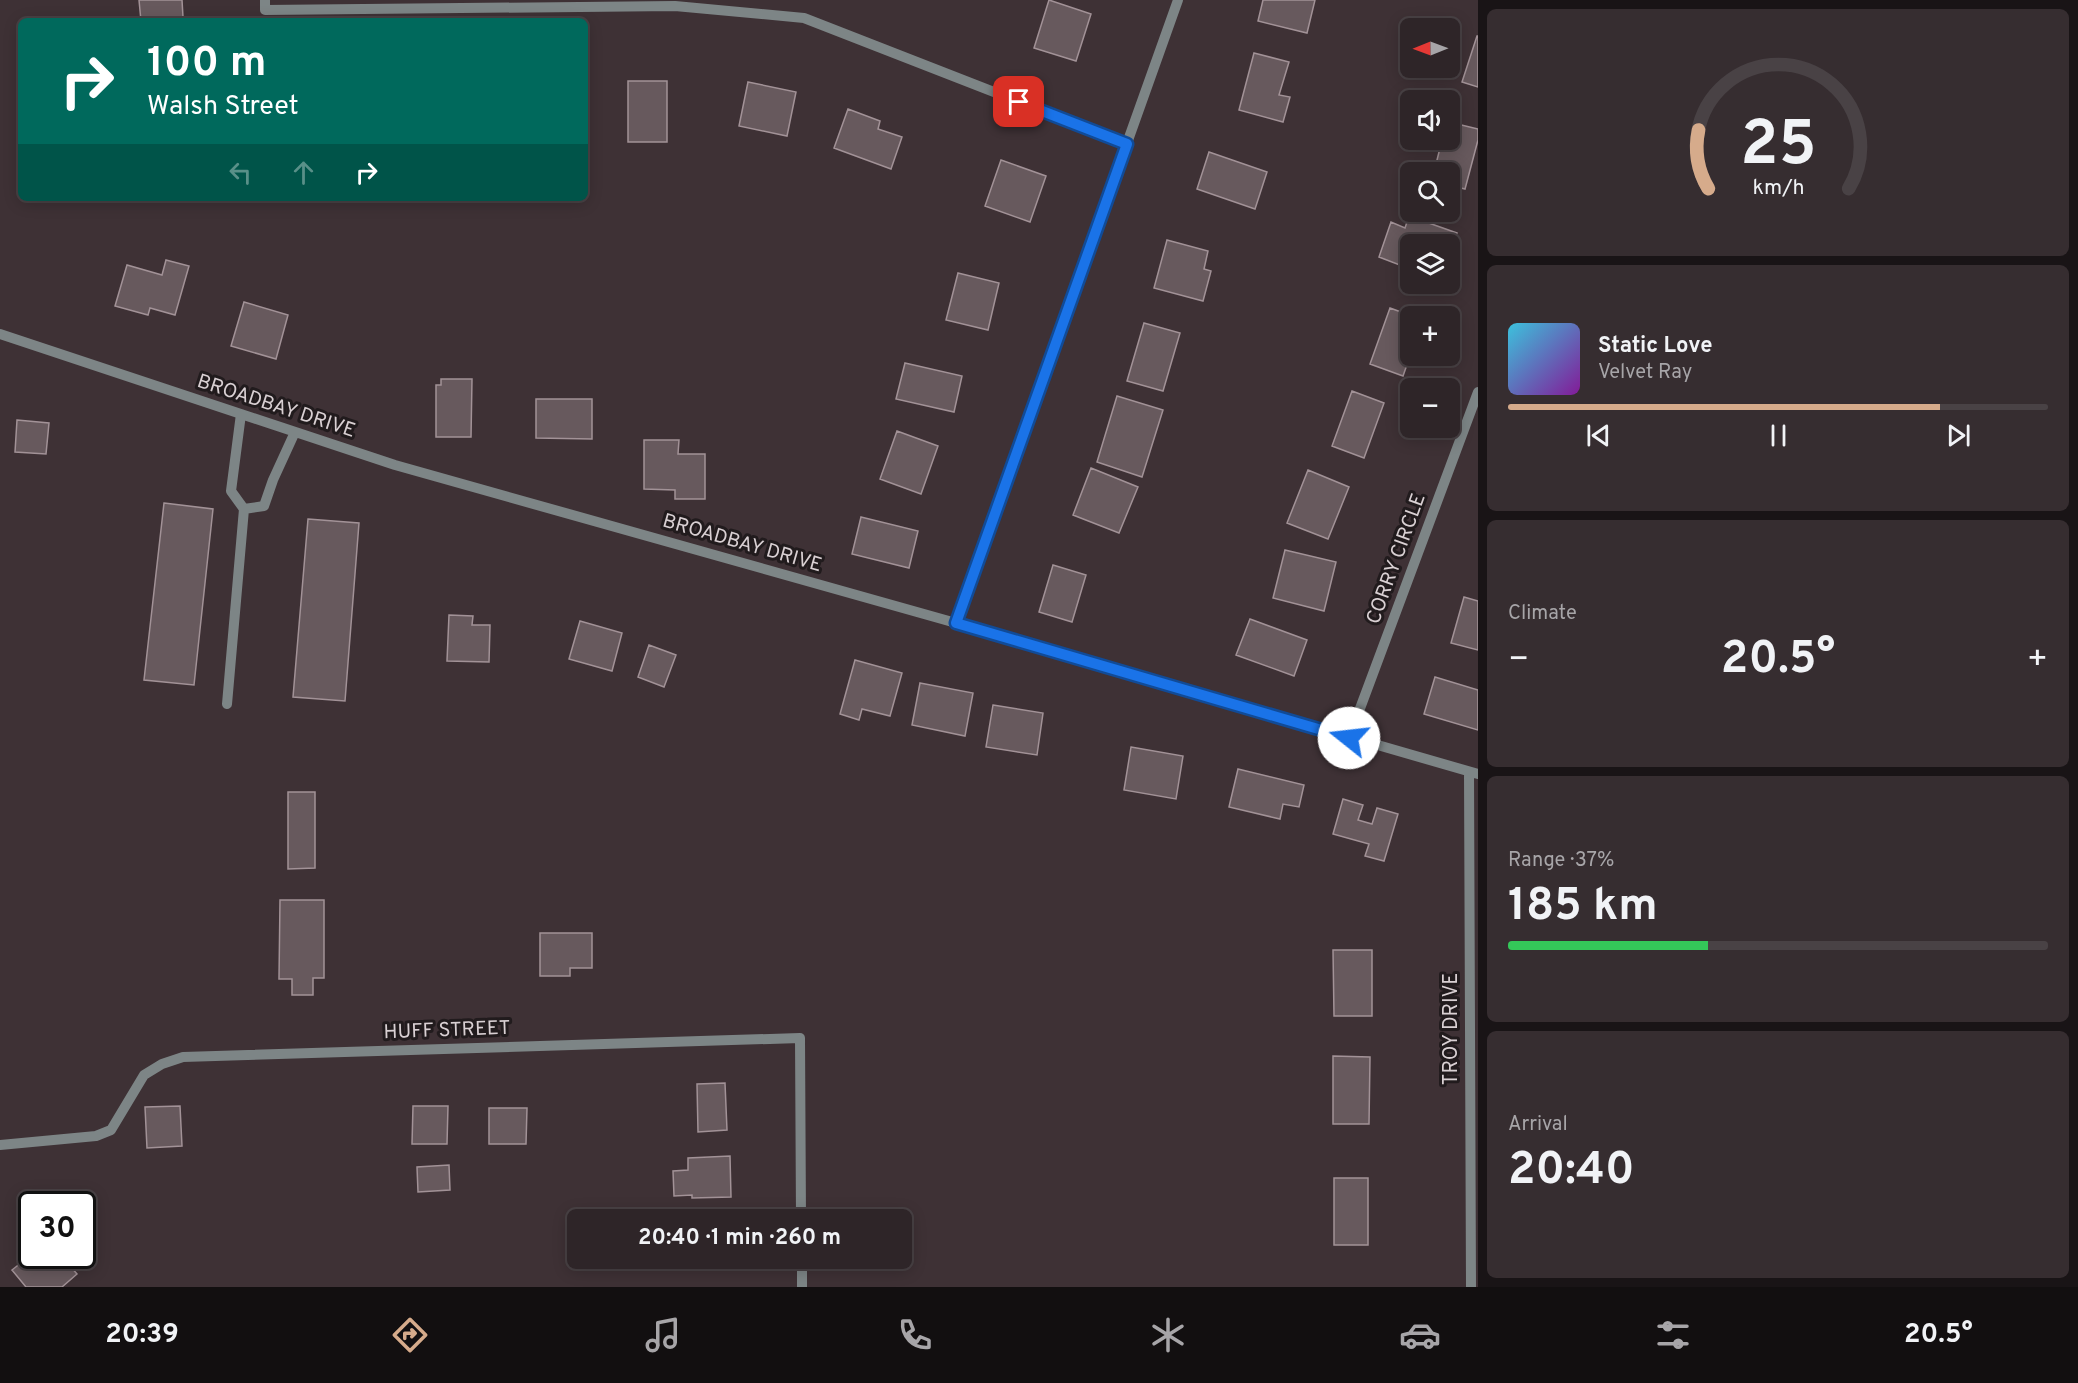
<!DOCTYPE html>
<meta charset="utf-8">
<style>
body{margin:0;font-family:Overpass,sans-serif;background:#362d30;color:#f1f3f6;height:100vh;display:flex;flex-direction:column;font-size:22px;white-space:nowrap}
*{box-sizing:border-box;margin:0}
p{font-size:20px;color:#a7a5a8}
.icon{flex:none;width:33px;height:33px;fill:none;stroke:currentColor;stroke-width:2;stroke-linecap:round;stroke-linejoin:round}
.map{position:relative;flex:1;overflow:hidden}
.details{display:flex;flex-direction:column;gap:9px;padding:9px;background:#191416;width:600px}
.details>*{flex:none}
.top-card{position:absolute;left:18px;top:18px;width:570px;height:183px;border-radius:9px;box-shadow:0 3px 15px #0003,0 0 0 2px #494245;background:#00695c;color:#fff;overflow:hidden}
.needle{width:39px;rotate:269deg}
.tools{position:absolute;left:1400px;top:18px;display:grid;gap:12px}
.tools a{display:grid;place-items:center;width:60px;height:60px;border-radius:9px;background:#2e2528;box-shadow:0 3px 15px #0003,0 0 0 2px #494245;font-size:30px}
.speed{position:absolute;left:18px;top:1191px;display:flex;gap:12px;font-size:30px;font-weight:700;text-align:center}
.speed>*{display:grid;place-content:center;width:78px;height:78px;border-radius:50%;background:#2e2528;box-shadow:0 3px 15px #0003,0 0 0 2px #494245;line-height:1}
.speed .limit{border:3px solid #111;border-radius:9px;background:#fff;color:#111}
.pin{position:absolute;display:grid;place-items:center;width:51px;height:51px;color:#fff;margin:-26px;border-radius:12px;box-shadow:0 3px 9px #0006}
.me{position:absolute;width:66px;margin:-33px;rotate:286deg;stroke-linejoin:round;filter:drop-shadow(0 0 4px #0008)}
.turn{display:flex;align-items:center;gap:21px;height:126px;padding:0 30px;font-size:27px}
.turn .icon{width:78px;height:78px;stroke-width:2.5}
.turn b{display:block;font-size:42px;line-height:51px}
.lanes{display:flex;align-items:center;height:57px;padding:0 30px;background:#0003;justify-content:center;gap:30px;direction:ltr}
.lanes .off{opacity:.35}
.big{font-size:45px;font-weight:700;line-height:1.1}
.details .card{flex:1;display:flex;flex-direction:column;justify-content:center;gap:9px;min-width:0;padding:0 21px;border-radius:9px;background:#362d30}
.details .dial{align-items:center;gap:0}
.dial svg{height:156px;overflow:visible;fill:none;stroke:#494245;stroke-width:7;stroke-linecap:round;text-anchor:middle}
.dial text{fill:#f1f3f6;stroke:none}
.song{display:flex;align-items:center;gap:18px}
.cover{width:72px;height:72px;border-radius:9px;background:linear-gradient(135deg,hsl(190 70% 55%),hsl(290 70% 35%))}
.played{height:6px;border-radius:3px;background:linear-gradient(90deg,#d6ab8b 80%,#494245 80%)}
.keys{display:flex;justify-content:space-around;direction:ltr}
.heat{display:flex;justify-content:space-between;align-items:center;font-size:33px;direction:ltr}
.charge{height:9px;border-radius:4px;background:linear-gradient(90deg,#34c759 37%,#494245 0)}
.trip{position:absolute;left:567px;top:1209px;width:345px;height:60px;border-radius:9px;background:#2e2528;box-shadow:0 3px 15px #0003,0 0 0 2px #494245;font-weight:700;line-height:60px;text-align:center}
.tabs{display:flex;height:96px;justify-content:space-around;align-items:center;background:#120f10;color:#a7a5a8}
.tabs .icon{width:42px;height:42px}
.tabs .on{color:#d6ab8b}
.tabs b{font-size:27px;color:#f1f3f6}
main{display:flex;flex:1;min-height:0}
.map>svg:first-child{display:block}
.building{fill:#67595d;stroke:#a29297;stroke-width:1.5}
.lines{fill:none;stroke-linecap:round;stroke-linejoin:round}
.minor{stroke:#7d8586;stroke-width:10}
.route-casing{stroke:#114b97;stroke-width:15}
.route{stroke:#1a73e8;stroke-width:10}
.labels{text-anchor:middle;dominant-baseline:central;stroke-width:6;stroke-linejoin:round;paint-order:stroke}
.street-label{font-size:20px;fill:#d9d0d3;stroke:#211b1d}
</style>
<main>
<div class="map">
<svg width="1478" height="1287" viewBox="0 0 1478 1287">
<rect width="100%" height="100%" fill="#3e3135"/>
<!-- building -->
<path class="building" d="M 139,0 L 182,0 L 183,17 L 177,18 L 177,21 L 141,21 Z
M 1049,0 L 1091,14 L 1076,61 L 1034,48 Z
M 1263,0 L 1315,0 L 1307,33 L 1258,21 Z
M 1477,36 L 1478,36 L 1478,87 L 1462,82 Z
M 1254,53 L 1289,62 L 1279,95 L 1290,97 L 1283,122 L 1239,110 Z
M 628,81 L 667,81 L 667,142 L 628,142 Z
M 748,82 L 796,92 L 787,136 L 739,126 Z
M 848,109 L 880,121 L 878,129 L 902,137 L 891,169 L 834,148 Z
M 1408,111 L 1410,111 L 1410,129 L 1404,127 Z
M 1449,122 L 1478,129 L 1478,140 L 1465,189 L 1449,185 L 1449,172 L 1434,172 L 1442,140 L 1449,140 Z
M 1209,152 L 1267,172 L 1255,209 L 1197,189 Z
M 1001,160 L 1046,176 L 1030,222 L 985,206 Z
M 1409,216 L 1457,233 L 1449,255 L 1449,244 L 1410,244 L 1410,269 L 1379,257 L 1391,222 L 1405,228 Z
M 1167,240 L 1208,251 L 1204,269 L 1211,271 L 1203,301 L 1154,288 Z
M 1449,259 L 1459,263 L 1451,284 L 1449,283 Z
M 166,260 L 189,266 L 175,315 L 150,308 L 148,315 L 115,306 L 127,265 L 162,275 Z
M 958,273 L 999,283 L 988,330 L 946,320 Z
M 244,302 L 288,315 L 276,359 L 231,346 Z
M 1390,308 L 1412,316 L 1410,316 L 1410,356 L 1403,376 L 1370,364 Z
M 1144,323 L 1180,333 L 1163,391 L 1127,381 Z
M 905,363 L 962,376 L 954,412 L 896,399 Z
M 441,379 L 472,379 L 471,437 L 436,437 L 436,385 L 441,385 Z
M 1352,391 L 1384,403 L 1364,458 L 1332,446 Z
M 1117,396 L 1163,410 L 1142,477 L 1097,462 Z
M 536,399 L 592,399 L 592,439 L 536,438 Z
M 17,420 L 49,423 L 46,454 L 15,452 Z
M 897,431 L 938,446 L 921,494 L 880,479 Z
M 644,440 L 679,440 L 678,454 L 705,454 L 705,499 L 675,499 L 675,490 L 644,489 Z
M 1091,468 L 1138,487 L 1119,533 L 1073,515 Z
M 1308,470 L 1349,487 L 1328,539 L 1287,523 Z
M 164,503 L 213,509 L 194,685 L 144,680 Z
M 861,517 L 918,531 L 909,568 L 852,554 Z
M 308,519 L 359,523 L 345,701 L 293,697 Z
M 1285,550 L 1336,562 L 1324,611 L 1273,598 Z
M 1053,565 L 1086,575 L 1072,622 L 1039,612 Z
M 1464,597 L 1478,601 L 1478,650 L 1451,643 Z
M 449,615 L 473,616 L 472,625 L 490,625 L 489,662 L 447,661 Z
M 1250,619 L 1307,640 L 1294,676 L 1236,655 Z
M 580,621 L 622,633 L 612,671 L 569,659 Z
M 649,645 L 676,655 L 664,687 L 638,677 Z
M 855,660 L 902,673 L 890,716 L 862,709 L 859,720 L 840,714 Z
M 1435,677 L 1478,690 L 1478,730 L 1424,714 Z
M 920,683 L 973,693 L 965,736 L 912,725 Z
M 993,705 L 1043,713 L 1037,755 L 986,747 Z
M 1131,747 L 1183,756 L 1176,799 L 1124,790 Z
M 1238,769 L 1304,785 L 1299,807 L 1283,804 L 1280,819 L 1229,807 Z
M 288,792 L 315,792 L 315,868 L 288,869 Z
M 1343,799 L 1363,805 L 1358,820 L 1372,824 L 1377,808 L 1398,814 L 1384,861 L 1365,856 L 1369,844 L 1333,834 Z
M 280,900 L 324,900 L 324,978 L 313,978 L 313,995 L 292,995 L 292,979 L 279,979 Z
M 540,933 L 592,933 L 592,968 L 570,968 L 570,976 L 540,976 Z
M 1333,950 L 1372,950 L 1372,1016 L 1334,1016 Z
M 1333,1056 L 1370,1057 L 1369,1124 L 1333,1124 Z
M 725,1083 L 727,1130 L 698,1132 L 697,1084 Z
M 180,1106 L 182,1146 L 147,1148 L 145,1107 Z
M 413,1106 L 448,1106 L 447,1144 L 412,1144 Z
M 489,1108 L 527,1108 L 526,1144 L 489,1144 Z
M 730,1156 L 731,1197 L 692,1198 L 692,1195 L 674,1196 L 673,1171 L 688,1170 L 688,1158 Z
M 449,1165 L 450,1190 L 418,1192 L 417,1167 Z
M 1334,1178 L 1368,1178 L 1368,1245 L 1334,1245 Z
M 32,1254 L 32,1256 L 77,1256 L 80,1260 L 71,1267 L 77,1274 L 62,1287 L 26,1287 L 12,1270 Z"/>
<g class="lines">
<!-- minor -->
<path class="minor" d="M 265,0 L 265,10 L 675,6 L 804,18 L 1127,144
M 0,334 L 395,465 L 956,623 L 1478,774
M 241,414 L 231,491 L 244,509 L 264,506 L 273,480 L 295,432
M 956,623 L 1178,0
M 227,704 L 244,509
M 1349,738 L 1478,392
M 1469,772 L 1471,1287
M 0,1145 L 96,1136 L 111,1130 L 144,1075 L 162,1064 L 183,1057 L 800,1038 L 801,1220
M 802,1258 L 802,1287"/>
</g>
<g class="lines">
<!-- route casing -->
<g class="route-casing">
<path id="route" d="M 1019,102 L 1127,144 L 956,623 L 1349,738"/>
</g>
<!-- route -->
<use href="#route" class="route"/>
</g>
<g class="labels">
<!-- street labels -->
<g class="street-label">
<text transform="translate(276 407) rotate(18)">BROADBAY DRIVE</text>
<text transform="translate(742 544) rotate(16)">BROADBAY DRIVE</text>
<text transform="translate(1397 559) rotate(-70)">CORRY CIRCLE</text>
<text transform="translate(1452 1029) rotate(-90)">TROY DRIVE</text>
<text transform="translate(447 1031) rotate(-2)">HUFF STREET</text>
</g>
</g>
</svg>
<div class="tools">
<a><svg class="needle" viewBox="-14 -14 28 28"><path d="M0-13l5 13h-10z" fill="#e53935"/><path d="M0 13l5-13h-10z" fill="#a7a5a8"/></svg></a>
<a><svg class="icon" aria-label="sound" viewBox="0 0 24 24"><path d="M4 9h4l5-4v14l-5-4H4zM17 9q2 3 0 6"/></svg></a>
<a><svg class="icon" aria-label="search" viewBox="0 0 24 24"><circle cx="10" cy="10" r="6"/><path d="M15 15l6 6"/></svg></a>
<a><svg class="icon" aria-label="layers" viewBox="0 0 24 24"><path d="M12 4l9 5-9 5-9-5zM3 14l9 5 9-5"/></svg></a>
<a>+</a>
<a>−</a>
</div>
<div class="speed"><div class="limit">30</div></div>
<div class="pin" style="left:1019px;top:102px;background:#d93025"><svg class="icon" aria-label="arrive" viewBox="0 0 24 24"><path d="M6 21V4h12l-3 4 3 4H6"/></svg></div>
<svg class="me" style="left:1349px;top:738px" viewBox="-20 -20 40 40"><circle r="19" fill="#fff"/><path d="M0-13L10 11 0 6-10 11z" fill="#1a73e8"/></svg>
<div class="trip">20:40 · 1 min · 260 m</div>
<div class="top-card">
<div class="turn"><svg class="icon" aria-label="right" viewBox="0 0 24 24"><path d="M7 20v-9h11M14 6l5 5-5 5"/></svg><div><b>100 m</b>Walsh Street</div></div>
<div class="lanes"><svg class="icon off" aria-label="left" viewBox="0 0 24 24"><path d="M17 20v-9H6M10 6l-5 5 5 5"/></svg><svg class="icon off" aria-label="ahead" viewBox="0 0 24 24"><path d="M12 20V5M6 11l6-6 6 6"/></svg><svg class="icon" aria-label="right" viewBox="0 0 24 24"><path d="M7 20v-9h11M14 6l5 5-5 5"/></svg></div>
</div>
</div>
<section class="details">
<div class="card dial"><svg viewBox="0 0 100 80">
<path d="M14 69A42 42 0 1 1 86 69"/>
<path d="M14 69A42 42 0 0 1 9 39" stroke="#d6ab8b"/>
<text x="50" y="56" font-size="32" font-weight="700">25</text>
<text x="50" y="72" font-size="11">km/h</text>
</svg></div>
<div class="card">
<div class="song"><i class="cover"></i><div><b>Static Love</b><p>Velvet Ray</p></div></div>
<div class="played"></div>
<div class="keys"><svg class="icon" aria-label="previous" viewBox="0 0 24 24"><path d="M18 5L8 12l10 7zM5 5v14"/></svg><svg class="icon" aria-label="pause" viewBox="0 0 24 24"><path d="M8 5v14M16 5v14"/></svg><svg class="icon" aria-label="next" viewBox="0 0 24 24"><path d="M6 5l10 7-10 7zM19 5v14"/></svg></div>
</div>
<div class="card"><p>Climate</p>
<div class="heat"><a>−</a><b class="big">20.5°</b><a>+</a></div>
</div>
<div class="card"><p>Range · 37%</p><b class="big">185 km</b><div class="charge"></div></div>
<div class="card"><p>Arrival</p><b class="big">20:40</b></div>
</section>
</main>
<nav class="tabs">
<b>20:39</b>
<svg class="icon on" aria-label="directions" viewBox="0 0 24 24"><path d="M12 3l9 9-9 9-9-9zM9 14v-3h6M13 9l2 2-2 2"/></svg>
<svg class="icon" aria-label="music" viewBox="0 0 24 24"><path d="M9 18V5l10-2v13"/><circle cx="6" cy="18" r="3"/><circle cx="16" cy="16" r="3"/></svg>
<svg class="icon" aria-label="phone" viewBox="0 0 24 24"><path d="M5 4h4l2 5-3 2q2 4 5 5l2-3 5 2v4C11 20 4 13 5 4z"/></svg>
<svg class="icon" aria-label="climate" viewBox="0 0 24 24"><path d="M12 3v18M4 7l16 10M4 17L20 7"/></svg>
<svg class="icon" aria-label="car" viewBox="0 0 24 24"><path d="M5 17H2v-5l4-1 3-4h7l3 4 3 1v5h-3M9 17h6M6 11h13"/><circle cx="7" cy="17" r="2"/><circle cx="17" cy="17" r="2"/></svg>
<svg class="icon" aria-label="filters" viewBox="0 0 24 24"><path d="M4 7h16M4 17h16"/><circle cx="9" cy="7" r="2"/><circle cx="15" cy="17" r="2"/></svg>
<b>20.5°</b>
</nav>
